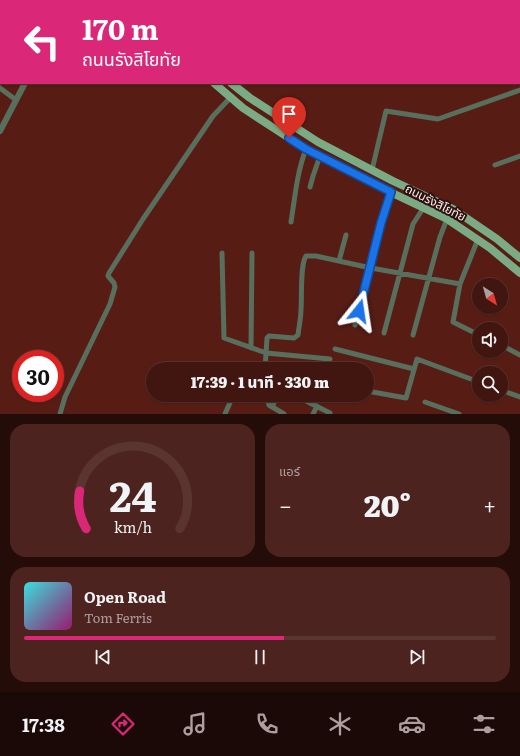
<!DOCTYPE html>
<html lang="th">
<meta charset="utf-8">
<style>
body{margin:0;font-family:Literata,"Noto Sans Thai",serif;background:#4c231e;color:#f1f3f6;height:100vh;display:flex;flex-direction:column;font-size:15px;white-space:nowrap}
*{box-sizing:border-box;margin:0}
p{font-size:13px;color:#ae9f9f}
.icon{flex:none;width:22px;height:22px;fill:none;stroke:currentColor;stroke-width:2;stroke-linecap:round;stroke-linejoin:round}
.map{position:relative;height:414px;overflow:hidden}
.sheet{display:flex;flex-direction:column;gap:10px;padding:10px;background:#240c09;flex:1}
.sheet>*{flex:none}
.guide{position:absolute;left:0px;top:0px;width:520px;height:84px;box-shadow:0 1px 3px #0004,0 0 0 1px #5a3530;background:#db2777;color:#fff;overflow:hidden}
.needle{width:26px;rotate:143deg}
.buttons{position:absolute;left:472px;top:278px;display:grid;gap:8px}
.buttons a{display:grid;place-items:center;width:36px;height:36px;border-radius:50%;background:#411610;box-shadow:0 1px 3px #0004,0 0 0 1px #5a3530;font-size:20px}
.speed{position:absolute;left:12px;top:350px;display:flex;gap:8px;font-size:20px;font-weight:700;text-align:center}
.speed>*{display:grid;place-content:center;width:52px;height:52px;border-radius:50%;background:#411610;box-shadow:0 1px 3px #0004,0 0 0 1px #5a3530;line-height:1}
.speed .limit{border:6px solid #d22;background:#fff;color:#111}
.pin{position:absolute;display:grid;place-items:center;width:34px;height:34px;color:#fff;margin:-41px -17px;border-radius:50% 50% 50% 0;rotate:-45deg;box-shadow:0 0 4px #0007}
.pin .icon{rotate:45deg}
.me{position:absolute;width:44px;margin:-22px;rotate:15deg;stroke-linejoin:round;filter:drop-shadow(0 0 3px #0008)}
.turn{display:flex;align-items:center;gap:14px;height:84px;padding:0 16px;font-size:18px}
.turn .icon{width:52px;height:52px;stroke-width:2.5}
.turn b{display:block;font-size:28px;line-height:34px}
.big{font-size:30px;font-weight:800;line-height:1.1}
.sheet .widget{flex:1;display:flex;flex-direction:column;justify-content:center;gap:6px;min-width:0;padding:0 14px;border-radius:16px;background:#4c231e}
.sheet .dial{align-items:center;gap:0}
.dial svg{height:104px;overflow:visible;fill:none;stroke:#5a3530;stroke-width:7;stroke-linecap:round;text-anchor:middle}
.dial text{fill:#f1f3f6;stroke:none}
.song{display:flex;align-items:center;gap:12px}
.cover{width:48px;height:48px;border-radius:6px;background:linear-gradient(135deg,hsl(180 70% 55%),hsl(320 70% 35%))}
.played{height:4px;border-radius:2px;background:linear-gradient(90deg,#db2777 55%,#5a3530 55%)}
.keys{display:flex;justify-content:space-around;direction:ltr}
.heat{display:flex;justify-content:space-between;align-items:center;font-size:22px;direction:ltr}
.sheet .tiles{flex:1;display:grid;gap:10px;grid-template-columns:1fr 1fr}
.widget:last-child{grid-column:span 2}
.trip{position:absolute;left:146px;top:362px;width:228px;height:40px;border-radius:20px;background:#411610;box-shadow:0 1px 3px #0004,0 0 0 1px #5a3530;font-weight:800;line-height:40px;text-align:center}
.tab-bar{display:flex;height:64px;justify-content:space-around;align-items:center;background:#1a0906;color:#ae9f9f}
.tab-bar .icon{width:28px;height:28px}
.tab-bar .selected{color:#db2777}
.tab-bar b{font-size:18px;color:#f1f3f6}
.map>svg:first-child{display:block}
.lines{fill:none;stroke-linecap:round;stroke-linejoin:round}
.minor{stroke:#596f5d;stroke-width:5}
.tertiary{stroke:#596f5d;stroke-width:6}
.primary{stroke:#7bab85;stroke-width:8}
.route-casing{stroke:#114b97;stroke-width:10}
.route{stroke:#1a73e8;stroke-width:7}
.labels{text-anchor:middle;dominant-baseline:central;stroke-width:4;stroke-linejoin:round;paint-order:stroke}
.street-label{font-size:12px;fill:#fdeeeb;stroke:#2c120e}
</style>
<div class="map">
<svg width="520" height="414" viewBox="0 0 520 414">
<rect width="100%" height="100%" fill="#571d15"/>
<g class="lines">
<!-- minor -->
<path class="minor" d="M 55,0 L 56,1
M 435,0 L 437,1
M 492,0 L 493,1
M 353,1 L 354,0
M 519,12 L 520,12
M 519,30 L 520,30
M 519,47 L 520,46
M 519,69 L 520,71
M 0,88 L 16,100
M 495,165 L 520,156
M 372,170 L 386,111 L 438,119 L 520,90
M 310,187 L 313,176 L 320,156
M 291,222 C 295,197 297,172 306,149
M 478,239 L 460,284 L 453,322 L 479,335
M 222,253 L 224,338 L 266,353 L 265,369
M 339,261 L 346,235
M 355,325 C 367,281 377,236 391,192
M 384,333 L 413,224 L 424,207
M 413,335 L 440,237 L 447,219
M 501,345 L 520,355
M 251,348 L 252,253
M 335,349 L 414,369
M 330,359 L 266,353 L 267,338 L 269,336 L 294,338 L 298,335 C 299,326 301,318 301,309 C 302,298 300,264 306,256 L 316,256 L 371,268 L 460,284
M 501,390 L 520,397
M 367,391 L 406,398 L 417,359 L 479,382
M 266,395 L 269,405 L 284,414
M 294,395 L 330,413
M 425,402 L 459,414
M 272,407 L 278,395
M 60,414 L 65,397 L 110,304 L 115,287 L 114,283 L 108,276 L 109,273 L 143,219 L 213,116 L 231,97
M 225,414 L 232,398 L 267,399
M 313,414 L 317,406"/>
<!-- tertiary -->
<path class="tertiary" d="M 66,1 L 67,0
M 0,131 L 25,83"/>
<!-- primary -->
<path class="primary" d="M 114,0 L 115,1
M 132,0 L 133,1
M 214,83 L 243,108 L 306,149 L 388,191 L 447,219 L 490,248 L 520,273
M 231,83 L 250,98 L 318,142 L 393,181 L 453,209 L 497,239 L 520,258"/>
</g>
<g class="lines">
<!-- route casing -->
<g class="route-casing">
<path id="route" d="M 289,138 L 306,149 L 391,192 L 381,223 L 359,311"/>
</g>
<!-- route -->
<use href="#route" class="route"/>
</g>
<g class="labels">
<!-- street labels -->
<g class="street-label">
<text transform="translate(436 202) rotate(27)">ถนนรังสิโยทัย</text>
</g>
</g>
</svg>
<div class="buttons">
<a><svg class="needle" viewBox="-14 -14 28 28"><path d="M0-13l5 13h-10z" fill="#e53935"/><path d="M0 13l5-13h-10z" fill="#ae9f9f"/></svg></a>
<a><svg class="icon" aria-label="sound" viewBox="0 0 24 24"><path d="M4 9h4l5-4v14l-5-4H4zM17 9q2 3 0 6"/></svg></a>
<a><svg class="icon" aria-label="search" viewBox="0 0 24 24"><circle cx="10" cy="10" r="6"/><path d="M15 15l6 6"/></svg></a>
</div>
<div class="speed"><div class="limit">30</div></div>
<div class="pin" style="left:289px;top:138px;background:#d93025"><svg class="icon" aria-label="arrive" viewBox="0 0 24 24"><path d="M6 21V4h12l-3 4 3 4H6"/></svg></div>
<svg class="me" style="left:359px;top:311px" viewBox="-20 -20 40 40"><path d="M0-17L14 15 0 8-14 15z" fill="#1a73e8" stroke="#fff" stroke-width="4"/></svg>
<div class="trip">17:39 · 1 นาที · 330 m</div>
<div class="guide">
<div class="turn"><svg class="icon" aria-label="left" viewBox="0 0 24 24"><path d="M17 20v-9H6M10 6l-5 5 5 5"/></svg><div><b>170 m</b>ถนนรังสิโยทัย</div></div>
</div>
</div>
<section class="sheet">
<div class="tiles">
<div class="widget dial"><svg viewBox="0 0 100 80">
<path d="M14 69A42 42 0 1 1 86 69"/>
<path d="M14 69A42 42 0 0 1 9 40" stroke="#db2777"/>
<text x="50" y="56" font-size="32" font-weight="700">24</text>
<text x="50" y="72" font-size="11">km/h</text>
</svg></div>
<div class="widget"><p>แอร์</p>
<div class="heat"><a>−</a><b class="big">20°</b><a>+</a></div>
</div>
<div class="widget">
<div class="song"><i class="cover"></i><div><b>Open Road</b><p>Tom Ferris</p></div></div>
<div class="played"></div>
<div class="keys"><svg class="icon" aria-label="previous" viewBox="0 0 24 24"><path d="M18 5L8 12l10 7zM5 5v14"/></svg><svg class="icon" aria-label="pause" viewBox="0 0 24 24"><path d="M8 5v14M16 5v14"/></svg><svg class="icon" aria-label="next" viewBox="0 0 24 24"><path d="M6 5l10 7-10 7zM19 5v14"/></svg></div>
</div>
</div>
</section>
<nav class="tab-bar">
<b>17:38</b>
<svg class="icon selected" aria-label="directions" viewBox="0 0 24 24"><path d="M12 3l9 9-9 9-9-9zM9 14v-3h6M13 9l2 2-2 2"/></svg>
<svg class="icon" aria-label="music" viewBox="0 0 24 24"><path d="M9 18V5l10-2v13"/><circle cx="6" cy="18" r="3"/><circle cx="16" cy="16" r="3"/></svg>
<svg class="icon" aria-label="phone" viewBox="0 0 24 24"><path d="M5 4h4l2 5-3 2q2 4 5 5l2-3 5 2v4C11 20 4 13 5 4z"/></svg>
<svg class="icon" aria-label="climate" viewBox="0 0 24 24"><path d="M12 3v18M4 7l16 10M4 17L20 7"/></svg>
<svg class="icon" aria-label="car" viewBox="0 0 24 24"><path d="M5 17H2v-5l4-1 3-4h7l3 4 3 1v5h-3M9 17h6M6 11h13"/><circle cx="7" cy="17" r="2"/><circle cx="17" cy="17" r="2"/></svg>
<svg class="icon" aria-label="filters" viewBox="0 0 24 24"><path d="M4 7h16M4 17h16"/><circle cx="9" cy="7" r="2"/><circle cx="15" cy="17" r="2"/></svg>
</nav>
